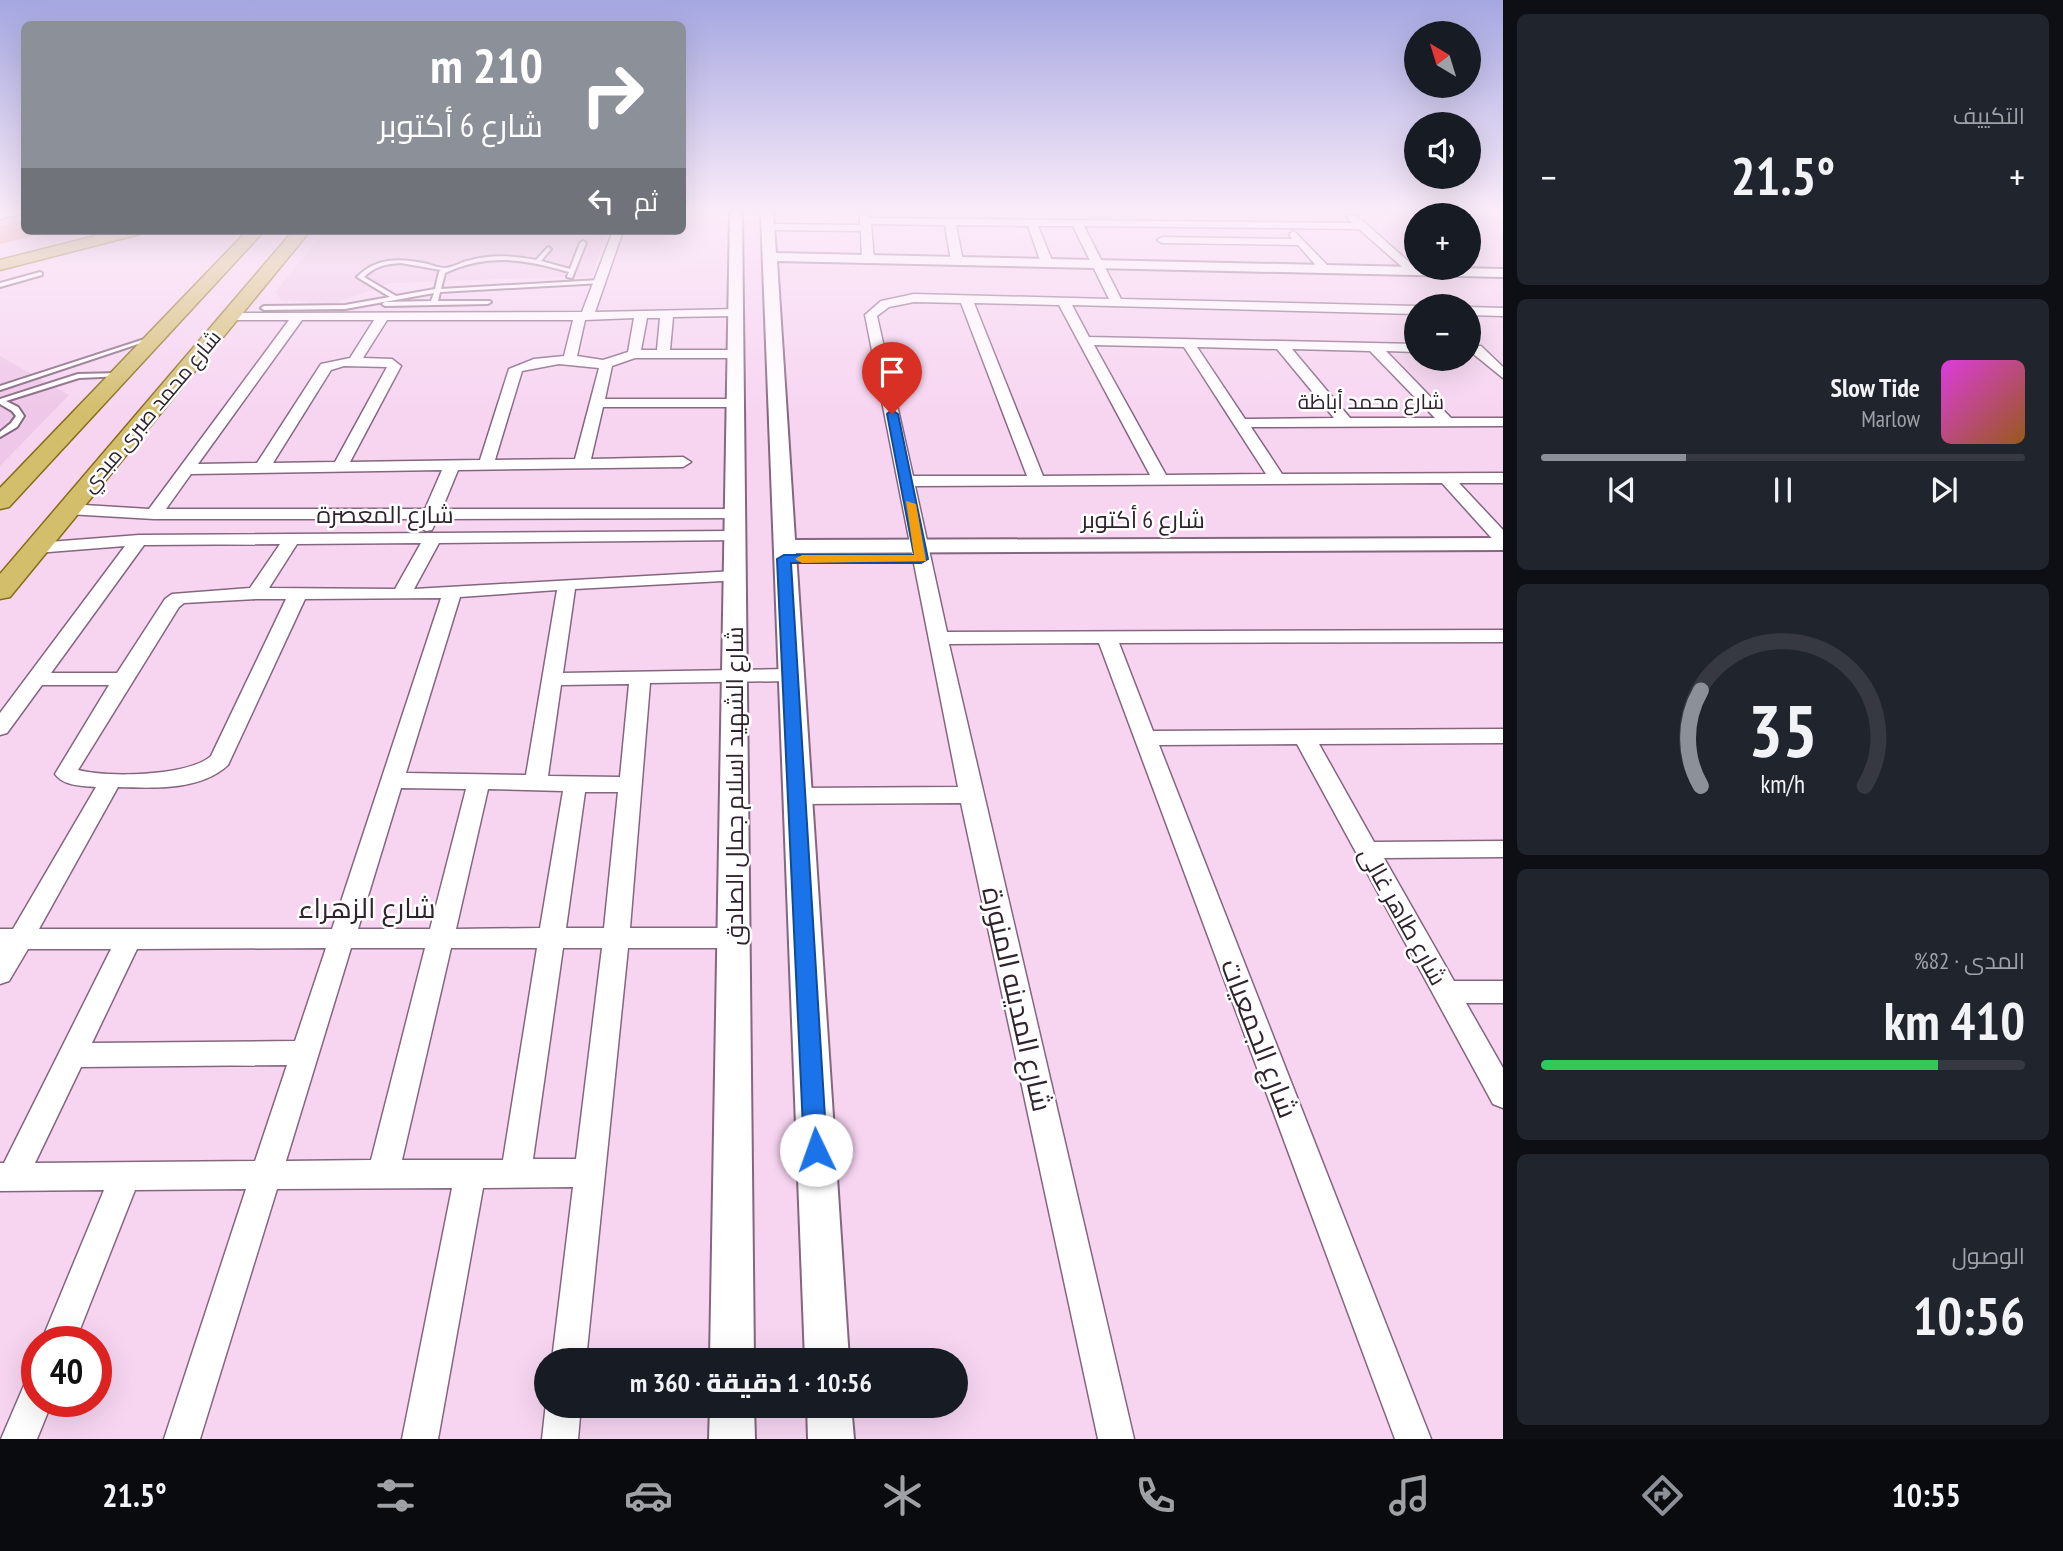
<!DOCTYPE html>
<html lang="ar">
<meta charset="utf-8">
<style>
body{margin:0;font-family:"PT Sans Narrow",Cairo,sans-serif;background:#20242c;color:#f1f3f6;direction:rtl;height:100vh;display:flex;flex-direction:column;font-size:26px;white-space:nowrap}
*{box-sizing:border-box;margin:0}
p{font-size:23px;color:#9ea1a6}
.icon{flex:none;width:38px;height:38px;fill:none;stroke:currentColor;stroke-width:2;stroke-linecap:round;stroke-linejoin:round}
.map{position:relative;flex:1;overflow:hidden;direction:ltr}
.sheet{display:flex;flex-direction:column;gap:14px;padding:14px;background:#0d0f14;width:560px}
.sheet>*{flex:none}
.banner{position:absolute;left:21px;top:21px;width:665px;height:214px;border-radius:10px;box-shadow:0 7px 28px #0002;direction:rtl;background:#8c9099;color:#fff;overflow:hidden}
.needle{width:46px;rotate:322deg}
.controls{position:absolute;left:1404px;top:21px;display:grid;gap:14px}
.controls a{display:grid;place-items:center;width:77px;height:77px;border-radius:50%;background:#171b24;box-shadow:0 7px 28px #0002;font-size:35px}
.speed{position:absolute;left:21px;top:1326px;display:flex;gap:14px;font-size:35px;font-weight:700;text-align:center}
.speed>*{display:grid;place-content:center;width:91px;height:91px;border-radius:50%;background:#171b24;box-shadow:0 7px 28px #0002;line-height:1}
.speed .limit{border:10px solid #d22;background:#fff;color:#111}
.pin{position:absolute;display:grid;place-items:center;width:60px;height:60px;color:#fff;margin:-72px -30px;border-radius:50% 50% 50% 0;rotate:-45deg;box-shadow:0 0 7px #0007}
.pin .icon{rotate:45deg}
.me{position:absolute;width:77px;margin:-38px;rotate:357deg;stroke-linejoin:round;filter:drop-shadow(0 0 5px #0008)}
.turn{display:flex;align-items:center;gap:24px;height:147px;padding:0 28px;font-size:32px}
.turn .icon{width:91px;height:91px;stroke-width:2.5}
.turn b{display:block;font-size:49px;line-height:60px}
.then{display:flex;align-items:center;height:66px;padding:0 28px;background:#0003;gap:14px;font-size:26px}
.big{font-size:52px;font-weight:800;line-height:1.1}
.sheet .widget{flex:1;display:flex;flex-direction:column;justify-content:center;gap:10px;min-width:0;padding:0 24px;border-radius:10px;background:#20242c}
.sheet .dial{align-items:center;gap:0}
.dial svg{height:182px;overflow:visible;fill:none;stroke:#363941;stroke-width:7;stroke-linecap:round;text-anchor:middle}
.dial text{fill:#f1f3f6;stroke:none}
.song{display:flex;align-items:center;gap:21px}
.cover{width:84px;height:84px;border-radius:10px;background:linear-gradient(135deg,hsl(300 70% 55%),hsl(30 70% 35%))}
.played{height:7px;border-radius:4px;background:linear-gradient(90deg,#8c9099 30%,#363941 30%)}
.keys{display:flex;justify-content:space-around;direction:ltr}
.heat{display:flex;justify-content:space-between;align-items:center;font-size:38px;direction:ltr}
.charge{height:10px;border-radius:5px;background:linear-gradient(90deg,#34c759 82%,#363941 0)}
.trip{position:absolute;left:534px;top:1348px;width:434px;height:70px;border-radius:35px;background:#171b24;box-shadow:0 7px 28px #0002;font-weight:800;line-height:70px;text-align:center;direction:rtl}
.tab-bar{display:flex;height:112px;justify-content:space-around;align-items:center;background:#090b0e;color:#9ea1a6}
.tab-bar .icon{width:49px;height:49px}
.tab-bar .on{color:#8c9099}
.tab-bar b{font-size:32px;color:#f1f3f6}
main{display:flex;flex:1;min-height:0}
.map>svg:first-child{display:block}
.built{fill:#efc7e8}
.green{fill:#eba192}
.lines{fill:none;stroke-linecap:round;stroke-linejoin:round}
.service-casing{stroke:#84667f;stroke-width:4}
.minor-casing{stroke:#84667f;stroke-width:3}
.tertiary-casing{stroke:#84667f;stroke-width:4}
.primary-casing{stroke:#876c16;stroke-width:3}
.service{fill:#fff;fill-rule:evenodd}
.minor{fill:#fff;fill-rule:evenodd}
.tertiary{fill:#fff;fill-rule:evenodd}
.primary{fill:#d3be6b;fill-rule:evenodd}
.route{fill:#1a73e8;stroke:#114b97;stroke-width:2}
.slow{fill:#f59e0b}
.labels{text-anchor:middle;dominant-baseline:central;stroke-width:5;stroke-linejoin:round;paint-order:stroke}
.far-street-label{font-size:21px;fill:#30232e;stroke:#fff}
.street-label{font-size:24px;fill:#30232e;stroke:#fff}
.near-street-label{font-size:28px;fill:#30232e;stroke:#fff}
</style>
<main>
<section class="sheet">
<div class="widget"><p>التكييف</p>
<div class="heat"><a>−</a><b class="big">21.5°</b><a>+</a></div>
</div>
<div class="widget">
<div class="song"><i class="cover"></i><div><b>Slow Tide</b><p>Marlow</p></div></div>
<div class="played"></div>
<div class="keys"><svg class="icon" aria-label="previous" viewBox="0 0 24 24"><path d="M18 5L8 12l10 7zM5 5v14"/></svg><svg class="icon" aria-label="pause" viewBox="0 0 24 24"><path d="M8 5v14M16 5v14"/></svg><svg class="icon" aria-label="next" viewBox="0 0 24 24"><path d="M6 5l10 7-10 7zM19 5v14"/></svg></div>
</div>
<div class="widget dial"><svg viewBox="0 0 100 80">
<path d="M14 69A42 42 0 1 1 86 69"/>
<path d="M14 69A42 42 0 0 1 14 27" stroke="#8c9099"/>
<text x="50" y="56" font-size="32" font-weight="700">35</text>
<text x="50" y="72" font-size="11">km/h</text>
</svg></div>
<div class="widget"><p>المدى · 82%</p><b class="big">410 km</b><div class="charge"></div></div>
<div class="widget"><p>الوصول</p><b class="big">10:56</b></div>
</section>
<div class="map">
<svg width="1503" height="1439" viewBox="0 0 1503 1439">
<rect width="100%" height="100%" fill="#f7d5f1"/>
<!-- built -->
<path class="built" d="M 325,231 L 607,231 L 592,276 L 392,283 L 334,303 L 281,300 L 275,292 Z
M 0,356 L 69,395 L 0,466 Z"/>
<!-- green -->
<path class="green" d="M 24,220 L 24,231 L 54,231 L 0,244 L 0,226 Z"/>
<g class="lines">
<!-- service casing -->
<g class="service-casing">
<path id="service" d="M 583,241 L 586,243 L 572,278 L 567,277 L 569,272 C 524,259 488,253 445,273 L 441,289 L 600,280 L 603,282 L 602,283 L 440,292 L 438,301 L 490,301 L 491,302 L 488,304 L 385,306 L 382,304 L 385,302 L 431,301 L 434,293 L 345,309 L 264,310 L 261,308 L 264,306 L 345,305 L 390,297 L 357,277 C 375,258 399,258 423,263 C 430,264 438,268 445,268 C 452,268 463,261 471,260 C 492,254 515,256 536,260 L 548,247 L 551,249 L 541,261 L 570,269 L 580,243 ZM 401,263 L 441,270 L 439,272 L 435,289 L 396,296 L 364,277 C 375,266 386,264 401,263 Z
M 40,272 L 42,273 L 42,275 L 0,287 L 0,283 Z
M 148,338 L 153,339 L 0,390 L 0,386 Z
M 121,373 L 124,375 L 123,376 L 79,378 L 6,401 L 18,407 L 24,416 L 17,427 L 0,437 L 0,432 L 11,423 L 16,416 L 12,411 L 0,404 L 0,399 L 78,374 Z"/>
</g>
<!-- minor casing -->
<g class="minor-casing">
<path id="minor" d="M 0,213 L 24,213 L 0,219 Z
M 865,213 L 870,218 L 1352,223 L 1347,217 L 1356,215 L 1417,269 L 1417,273 L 1409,273 L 1359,229 L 1084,226 L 1121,299 L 1416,306 L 1416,314 L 1072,305 L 1089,337 L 1416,344 L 1416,352 L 1386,351 L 1451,418 L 1503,418 L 1503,426 L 1251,427 L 1282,474 L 1503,473 L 1503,483 L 1459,483 L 1503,530 L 1503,545 L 1497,544 L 1442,483 L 915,486 L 947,632 L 1503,630 L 1503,642 L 1119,643 L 1153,731 L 1503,729 L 1503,743 L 1319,744 L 1374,842 L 1503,841 L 1503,857 L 1384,858 L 1454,981 L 1503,981 L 1503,1003 L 1466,1003 L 1503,1068 L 1503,1108 L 1493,1104 L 1297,744 L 1159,745 L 1431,1439 L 1395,1439 L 1099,643 L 949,644 L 1134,1439 L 1098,1439 L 961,803 L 798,804 L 790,801 L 787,796 L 790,791 L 798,788 L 958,787 L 865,315 L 881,301 L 914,294 L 1109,299 L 1073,226 L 1038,226 L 1053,263 L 1047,266 L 1041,263 L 1028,226 L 956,225 L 963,261 L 957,264 L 951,261 L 945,225 L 871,224 L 874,260 L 868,263 L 862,260 L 861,231 L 767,230 L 762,227 L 767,224 L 860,225 L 860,216 ZM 914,302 L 961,303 L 1027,476 L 913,476 L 877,316 L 889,307 ZM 974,303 L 1059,305 L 1150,475 L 1043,476 ZM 1094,345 L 1184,347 L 1266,474 L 1166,475 ZM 1197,347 L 1277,349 L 1334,418 L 1245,419 ZM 1292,349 L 1370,351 L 1435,418 L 1350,418 Z
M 613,231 L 623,231 L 595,312 L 738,309 L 740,312 L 734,316 L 673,317 L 670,350 L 735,350 L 742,354 L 735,358 L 635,358 L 612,366 L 605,399 L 735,399 L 742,403 L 735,407 L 603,407 L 591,459 L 683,457 L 691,462 L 683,467 L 458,470 L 442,509 L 735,509 L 743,514 L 741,518 L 437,519 L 432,530 L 426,531 L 418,526 L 421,519 L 154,519 L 68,514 L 60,509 L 68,504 L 149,509 L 289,320 L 231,320 L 225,316 L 227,313 L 582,312 ZM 634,318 L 628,352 L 603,360 L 577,356 L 585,320 ZM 647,318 L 660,318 L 657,350 L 641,350 ZM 302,320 L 374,320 L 350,358 L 321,364 L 257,463 L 198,464 ZM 387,320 L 573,320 L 564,356 L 534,359 L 509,369 L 480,460 L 350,462 L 401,366 L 392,359 L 363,358 ZM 559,364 L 599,368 L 575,459 L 495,460 L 522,371 ZM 344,366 L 387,367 L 335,462 L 273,463 L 331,370 ZM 442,470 L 425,509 L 166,509 L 191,474 Z
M 1294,231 L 1329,267 L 1329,271 L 1321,271 L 1298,245 L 1162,243 L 1157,240 L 1162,237 L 1292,239 L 1289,234 Z
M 1468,307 L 1503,308 L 1503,316 L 1468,315 Z
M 1471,346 L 1481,346 L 1503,367 L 1503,378 L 1471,352 Z
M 735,531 L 741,532 L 744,536 L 741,540 L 439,543 L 414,589 L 735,571 L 741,572 L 744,576 L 741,580 L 575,589 L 563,673 L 790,669 L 800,675 L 790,681 L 650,683 L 630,928 L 734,928 L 743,931 L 747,938 L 743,945 L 734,948 L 628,948 L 586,1360 L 552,1360 L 573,1187 L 483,1188 L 438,1439 L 402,1439 L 452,1188 L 277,1189 L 200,1439 L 164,1439 L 246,1189 L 135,1190 L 75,1342 L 41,1342 L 104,1190 L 0,1191 L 0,1163 L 4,1163 L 111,949 L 28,949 L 9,981 L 0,984 L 0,929 L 13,929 L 96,787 C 83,786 63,786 55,774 L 109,685 L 42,685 L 7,733 L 0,735 L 0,713 L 125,546 L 36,553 L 27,548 L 36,543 L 139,535 ZM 421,543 L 395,589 L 269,588 L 297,544 ZM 280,544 L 250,588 L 172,594 L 165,599 L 117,673 L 51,673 L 144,545 ZM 557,590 L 526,775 L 406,773 L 460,597 ZM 441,598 L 332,929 L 39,929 L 118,787 C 154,788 200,791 228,765 L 305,599 ZM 256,599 L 286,599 L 211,756 C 189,776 107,778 78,770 L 179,607 L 184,603 ZM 629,684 L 620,777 L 548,776 L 561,685 ZM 401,788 L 466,789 L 430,929 L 358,929 ZM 488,789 L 563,791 L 540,928 L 456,929 ZM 585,792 L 618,792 L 604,928 L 566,928 ZM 326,948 L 295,1041 L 92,1043 L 137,949 ZM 351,948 L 425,948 L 371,1160 L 286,1161 ZM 451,948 L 537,948 L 503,1160 L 402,1160 ZM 563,948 L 602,948 L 576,1159 L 533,1159 ZM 287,1065 L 255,1161 L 35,1163 L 81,1067 Z
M 37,1378 L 37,1402 L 52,1402 L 37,1439 L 1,1439 L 25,1383 Z
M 546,1403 L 581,1405 L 578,1439 L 542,1439 Z"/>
</g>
<!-- tertiary casing -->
<g class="tertiary-casing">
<path id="tertiary" d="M 730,213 L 742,213 L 754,1360 L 710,1360 Z
M 761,213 L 773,213 L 776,253 L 1503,269 L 1503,277 L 777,261 L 795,540 L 1503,538 L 1503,550 L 796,553 L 849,1360 L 805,1360 Z
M 710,1405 L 754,1405 L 755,1439 L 709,1439 Z
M 807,1405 L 851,1405 L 854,1439 L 808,1439 Z"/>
</g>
<!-- primary casing -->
<g class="primary-casing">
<path id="primary" d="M 115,231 L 142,231 L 140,234 L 0,270 L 0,260 Z
M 247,231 L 264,231 L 9,507 L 0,509 L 0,488 Z
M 293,231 L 310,231 L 10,597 L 0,599 L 0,574 Z"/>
</g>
<!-- service -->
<use href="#service" class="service"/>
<!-- minor -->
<use href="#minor" class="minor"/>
<!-- tertiary -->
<use href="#tertiary" class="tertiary"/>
<!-- primary -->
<use href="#primary" class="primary"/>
</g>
<!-- sky -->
<linearGradient id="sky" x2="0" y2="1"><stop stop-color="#a5a7e1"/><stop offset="0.51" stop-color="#fbecf9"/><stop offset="1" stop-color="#fbecf9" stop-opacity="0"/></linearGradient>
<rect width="1503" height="414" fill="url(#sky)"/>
<!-- route -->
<path class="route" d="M 892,410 L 898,414 L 928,559 L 921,563 L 791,563 L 827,1150 L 824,1158 L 816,1161 L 808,1158 L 804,1150 L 777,559 L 784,555 L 914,555 L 887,414 Z"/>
<!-- slow -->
<path class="slow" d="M 906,501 L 916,504 L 926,561 L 802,563 L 795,559 L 802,555 L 914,555 Z"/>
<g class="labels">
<!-- far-street labels -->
<g class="far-street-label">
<text x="1371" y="401">شارع محمد أباظة</text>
<text transform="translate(151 411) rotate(-50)">شارع محمد صبرى مبدي</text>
</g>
<!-- street labels -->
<g class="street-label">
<text x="385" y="514">شارع المعصرة</text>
<text x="1143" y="519">شارع 6 أكتوبر</text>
<text transform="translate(734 786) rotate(-90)">شارع الشهيد اسلام جمال الصادق</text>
<text transform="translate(1403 916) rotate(61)">شارع طاهر غالى</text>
</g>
<!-- near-street labels -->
<g class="near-street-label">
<text x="367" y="907">شارع الزهراء</text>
<text transform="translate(1018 999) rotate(77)">شارع المدينه المنورة</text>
<text transform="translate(1260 1038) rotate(69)">شارع الجمعيات</text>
</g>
</g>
</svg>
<div class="controls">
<a><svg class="needle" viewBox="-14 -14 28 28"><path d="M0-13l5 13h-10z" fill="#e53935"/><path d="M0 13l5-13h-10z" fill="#9ea1a6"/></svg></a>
<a><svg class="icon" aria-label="sound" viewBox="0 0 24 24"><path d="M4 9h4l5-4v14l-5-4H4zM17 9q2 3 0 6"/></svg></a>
<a>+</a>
<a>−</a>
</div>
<div class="speed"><div class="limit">40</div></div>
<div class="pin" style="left:892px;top:414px;background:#d93025"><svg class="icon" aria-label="arrive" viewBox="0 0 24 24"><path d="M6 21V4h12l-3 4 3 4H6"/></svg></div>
<svg class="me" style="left:816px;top:1150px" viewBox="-20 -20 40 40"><circle r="19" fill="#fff"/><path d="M0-13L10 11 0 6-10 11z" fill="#1a73e8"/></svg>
<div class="trip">10:56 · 1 دقيقة · 360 m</div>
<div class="banner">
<div class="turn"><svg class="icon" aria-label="right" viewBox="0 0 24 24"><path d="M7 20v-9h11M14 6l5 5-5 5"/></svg><div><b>210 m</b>شارع 6 أكتوبر</div></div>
<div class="then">ثم<svg class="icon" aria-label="left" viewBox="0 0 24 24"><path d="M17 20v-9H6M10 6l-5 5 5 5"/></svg></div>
</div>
</div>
</main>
<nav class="tab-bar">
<b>10:55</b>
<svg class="icon on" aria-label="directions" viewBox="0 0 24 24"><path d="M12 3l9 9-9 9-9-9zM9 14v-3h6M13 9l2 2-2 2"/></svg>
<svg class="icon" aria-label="music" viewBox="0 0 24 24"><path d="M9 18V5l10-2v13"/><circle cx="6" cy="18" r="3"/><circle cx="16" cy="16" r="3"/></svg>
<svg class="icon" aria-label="phone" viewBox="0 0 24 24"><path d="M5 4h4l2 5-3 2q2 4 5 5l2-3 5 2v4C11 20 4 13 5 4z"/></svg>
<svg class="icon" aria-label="climate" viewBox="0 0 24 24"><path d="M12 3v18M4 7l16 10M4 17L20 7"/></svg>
<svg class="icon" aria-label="car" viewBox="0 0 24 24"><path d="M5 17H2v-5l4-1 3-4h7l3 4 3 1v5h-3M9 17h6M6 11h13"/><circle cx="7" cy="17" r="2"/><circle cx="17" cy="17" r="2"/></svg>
<svg class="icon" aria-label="filters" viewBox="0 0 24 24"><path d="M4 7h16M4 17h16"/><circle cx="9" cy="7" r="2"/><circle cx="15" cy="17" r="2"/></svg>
<b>21.5°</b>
</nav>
